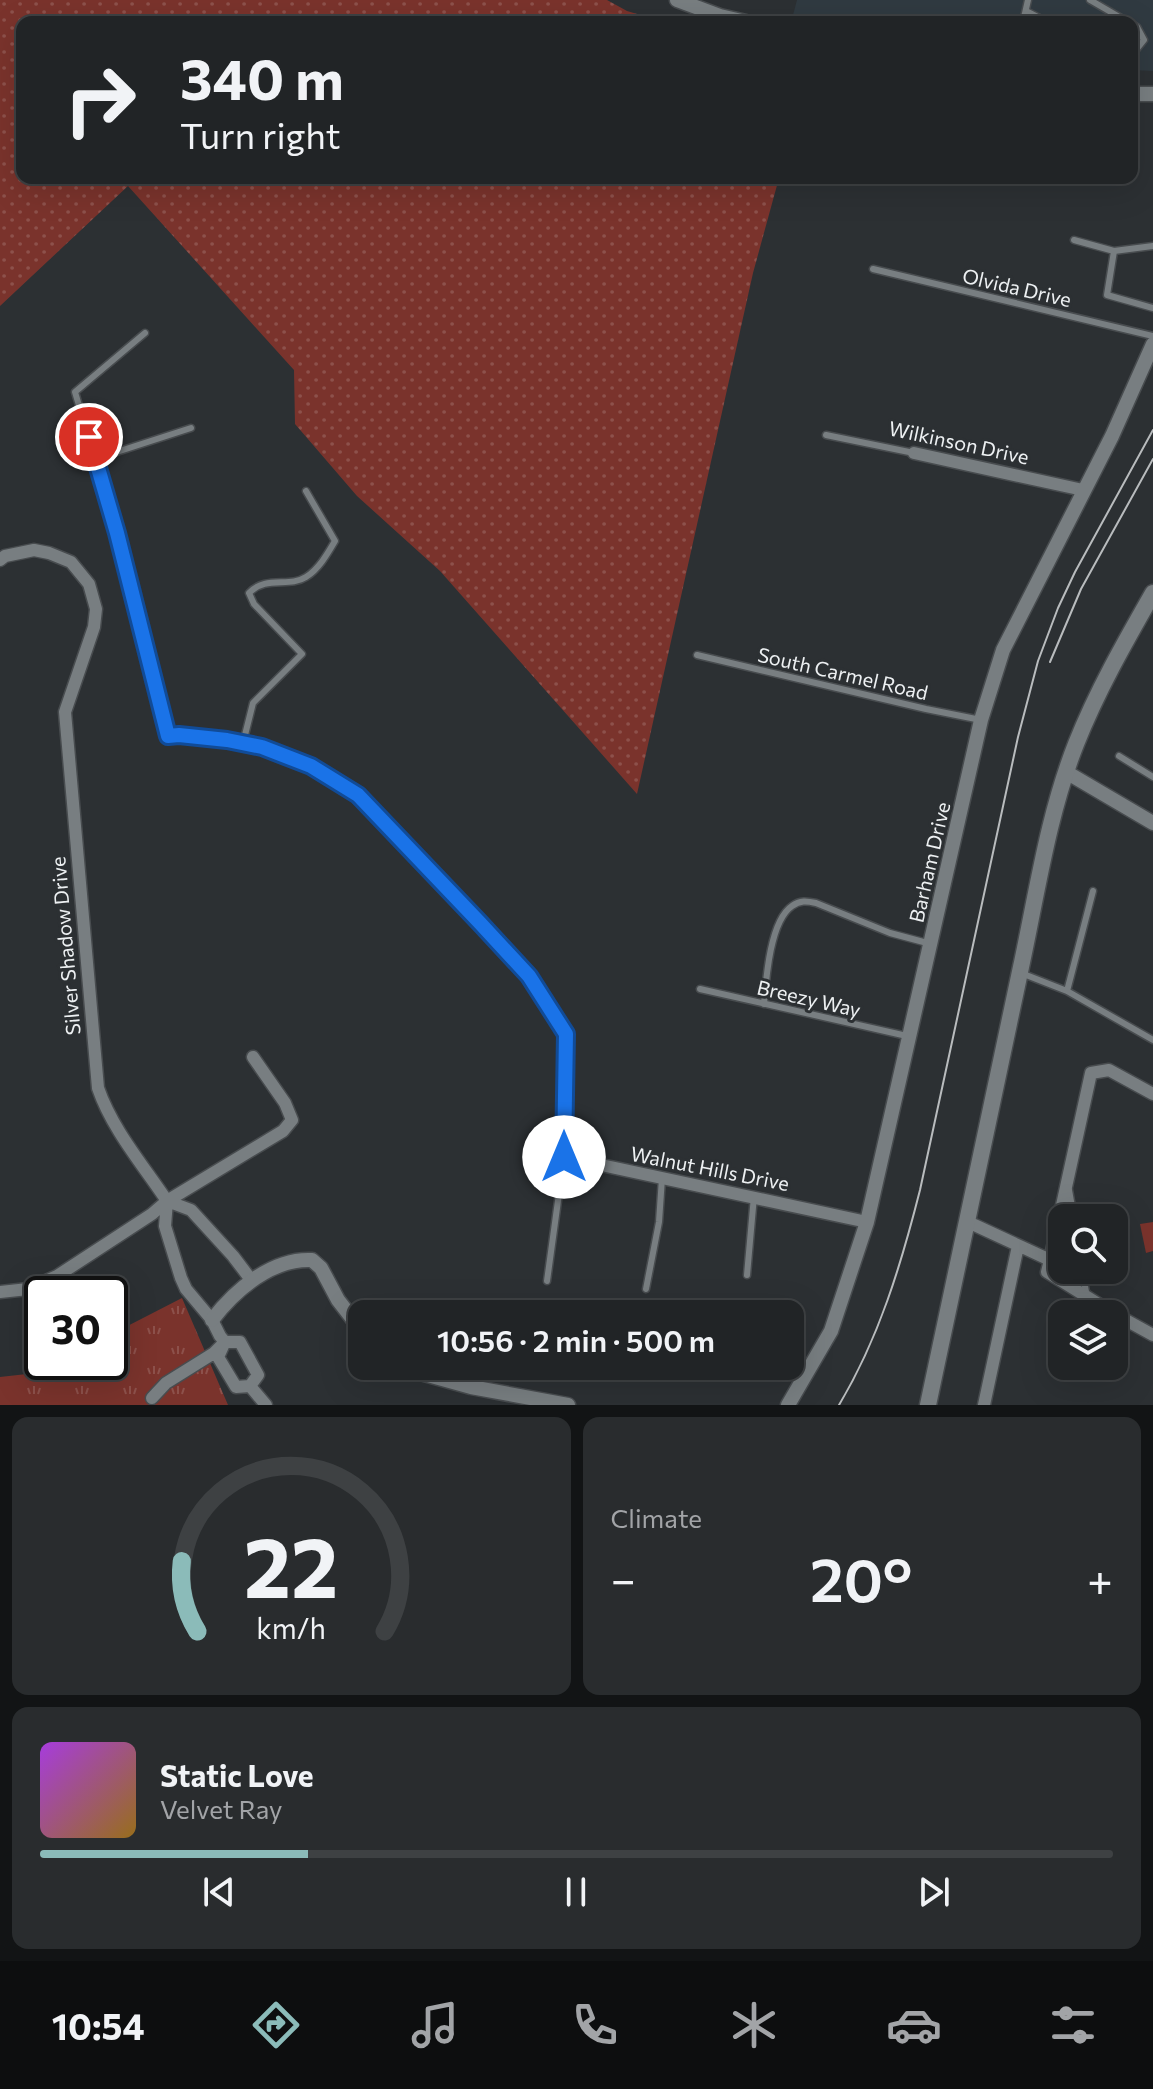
<!DOCTYPE html>
<meta charset="utf-8">
<style>
body{margin:0;font-family:Commissioner,sans-serif;background:#292c2e;color:#f1f3f6;height:100vh;display:flex;flex-direction:column;font-size:30px;white-space:nowrap}
*{box-sizing:border-box;margin:0}
p{font-size:26px;color:#a2a4a7}
.icon{flex:none;width:44px;height:44px;fill:none;stroke:currentColor;stroke-width:2;stroke-linecap:round;stroke-linejoin:round}
.map{position:relative;height:1405px;overflow:hidden}
.drawer{display:flex;flex-direction:column;gap:12px;padding:12px;background:#121415;flex:1}
.drawer>*{flex:none}
.top-card{position:absolute;left:16px;top:16px;width:1122px;height:168px;border-radius:16px;box-shadow:0 8px 32px #0002,0 0 0 2px #3e4143;background:#212426;color:#f1f3f6;overflow:hidden}
.buttons{position:absolute;left:1048px;top:1204px;display:grid;gap:16px}
.buttons a{display:grid;place-items:center;width:80px;height:80px;border-radius:16px;background:#212426;box-shadow:0 8px 32px #0002,0 0 0 2px #3e4143;font-size:40px}
.speed{position:absolute;left:24px;top:1276px;display:flex;gap:16px;font-size:40px;font-weight:700;text-align:center}
.speed>*{display:grid;place-content:center;width:104px;height:104px;border-radius:50%;background:#212426;box-shadow:0 8px 32px #0002,0 0 0 2px #3e4143;line-height:1}
.speed .limit{border:4px solid #111;border-radius:12px;background:#fff;color:#111}
.pin{position:absolute;display:grid;place-items:center;width:68px;height:68px;color:#fff;margin:-34px;border:4px solid #fff;border-radius:50%;box-shadow:0 2px 8px #0007}
.me{position:absolute;width:88px;margin:-44px;rotate:0deg;stroke-linejoin:round;filter:drop-shadow(0 0 6px #0008)}
.turn{display:flex;align-items:center;gap:28px;height:168px;padding:0 32px;font-size:36px}
.turn .icon{width:104px;height:104px;stroke-width:2.5}
.turn b{display:block;font-size:56px;line-height:68px}
.big{font-size:60px;font-weight:600;line-height:1.1}
.drawer .tile{flex:1;display:flex;flex-direction:column;justify-content:center;gap:12px;min-width:0;padding:0 28px;border-radius:16px;background:#292c2e}
.drawer .dial{align-items:center;gap:0}
.dial svg{height:208px;overflow:visible;fill:none;stroke:#3e4143;stroke-width:7;stroke-linecap:round;text-anchor:middle}
.dial text{fill:#f1f3f6;stroke:none}
.song{display:flex;align-items:center;gap:24px}
.cover{width:96px;height:96px;border-radius:12px;background:linear-gradient(135deg,hsl(280 70% 55%),hsl(40 70% 35%))}
.played{height:8px;border-radius:4px;background:linear-gradient(90deg,#8bbbb9 25%,#3e4143 25%)}
.keys{display:flex;justify-content:space-around;direction:ltr}
.heat{display:flex;justify-content:space-between;align-items:center;font-size:44px;direction:ltr}
.drawer .tiles{flex:1;display:grid;gap:12px;grid-template-columns:1fr 1fr}
.tile:last-child{grid-column:span 2}
.trip{position:absolute;left:348px;top:1300px;width:456px;height:80px;border-radius:16px;background:#212426;box-shadow:0 8px 32px #0002,0 0 0 2px #3e4143;font-weight:600;line-height:80px;text-align:center}
.tab-bar{display:flex;height:128px;justify-content:space-around;align-items:center;background:#0d0e0f;color:#a2a4a7}
.tab-bar .icon{width:56px;height:56px}
.tab-bar .active{color:#8bbbb9}
.tab-bar b{font-size:36px;color:#f1f3f6}
.map>svg:first-child{display:block}
.built{fill:#303a41}
.grass{fill:url(#grass-dots)}
.park{fill:url(#park-tufts)}
.pitch{fill:#7a332c}
.lines{fill:none;stroke-linecap:round;stroke-linejoin:round}
.service-casing{stroke:#484c4f;stroke-width:9}
.minor-casing{stroke:#484c4f;stroke-width:15}
.tertiary-casing{stroke:#484c4f;stroke-width:17}
.secondary-casing{stroke:#484c4f;stroke-width:19}
.service{stroke:#787e81;stroke-width:6}
.minor{stroke:#787e81;stroke-width:12}
.tertiary{stroke:#787e81;stroke-width:14}
.secondary{stroke:#787e81;stroke-width:16}
.tram{stroke:#b9bcbe;stroke-width:2}
.route-casing{stroke:#114b97;stroke-width:20}
.route{stroke:#1a73e8;stroke-width:14}
.labels{text-anchor:middle;dominant-baseline:central;stroke-width:6;stroke-linejoin:round;paint-order:stroke}
.street-label{font-size:20px;fill:#edf0f2;stroke:#2c3033}
</style>
<div class="map">
<svg width="1153" height="1405" viewBox="0 0 1153 1405">
<defs>
<pattern id="grass-dots" width="8" height="8" patternUnits="userSpaceOnUse" patternTransform="scale(2)"><rect width="8" height="8" fill="#7a332c"/><path d="M2 2h.1M6 6h.1" fill="none" stroke="#8d514b" stroke-width="1.8" stroke-linecap="round"/></pattern>
<pattern id="park-tufts" width="24" height="20" patternUnits="userSpaceOnUse" patternTransform="scale(2)"><rect width="24" height="20" fill="#7a332c"/><path d="M3 7l-1-3M5 7V3M7 7l1-3M15 17l-1-3M17 17v-4M19 17l1-3" fill="none" stroke="#8d514b"/></pattern>
</defs>
<rect width="100%" height="100%" fill="#2c3033"/>
<!-- built -->
<path class="built" d="M 797,0 L 1153,0 L 1153,71 L 1132,70 L 1132,22 L 822,22 L 793,15 Z"/>
<!-- grass -->
<path class="grass" d="M 0,0 L 607,0 L 627,11 L 664,22 L 22,22 L 22,178 L 779,178 L 753,273 L 637,794 L 440,571 L 357,496 L 295,424 L 294,370 L 128,186 L 0,306 Z"/>
<!-- park -->
<path class="park" d="M 182,1298 L 228,1405 L 0,1405 L 0,1377 L 36,1373 L 58,1362 L 110,1362 L 110,1335 Z"/>
<!-- pitch -->
<path class="pitch" d="M 1153,1222 L 1153,1251 L 1146,1253 L 1140,1224 Z"/>
<g class="lines">
<!-- service casing -->
<g class="service-casing">
<path id="service" d="M 1090,0 L 1128,22
M 1026,11 L 1047,22
M 1023,22 L 1028,0
M 1132,24 L 1137,27 L 1144,40 L 1132,55
M 1074,240 L 1114,251
M 1153,246 L 1114,251 L 1107,295 L 1153,308
M 873,269 L 1153,336
M 145,333 L 75,392 L 117,533 L 168,736
M 826,435 L 914,453
M 95,459 L 191,428
M 697,655 L 926,709 L 981,720
M 243,743 L 253,703 L 302,654 L 254,604 L 249,593 C 266,575 289,588 306,577 C 319,569 328,553 335,541 L 306,491
M 1119,756 L 1153,777
M 1021,973 L 1067,991 L 1153,1040
M 700,989 L 907,1036
M 1067,991 L 1093,891
M 764,1004 C 766,979 770,921 792,906 C 800,900 807,901 816,903 L 890,933 L 931,944
M 1069,1190 L 1074,1218
M 1082,1270 L 1087,1297
M 747,1275 L 754,1196
M 547,1281 L 564,1157
M 646,1289 L 659,1222 L 662,1178"/>
</g>
<!-- minor casing -->
<g class="minor-casing">
<path id="minor" d="M 914,453 L 1083,490
M 0,560 L 5,556 L 34,550 L 49,553 L 71,562 L 89,584 L 96,609 L 94,627 L 65,712 L 98,1088 C 112,1129 143,1165 167,1201
M 168,736 L 179,735 L 227,740 L 262,747 L 311,766 L 358,795 L 480,923 L 529,976 L 566,1034 L 564,1157 L 867,1222
M 167,1201 L 165,1226 L 181,1278 L 186,1289 L 212,1320 L 220,1336 L 225,1342
M 167,1201 L 191,1210 L 233,1256 L 252,1281
M 968,1222 L 1050,1260 L 1091,1073 L 1109,1070 L 1153,1094
M 1050,1260 L 1047,1272 L 1113,1313 L 1153,1335
M 0,1292 L 28,1289 L 57,1276 L 152,1214 L 167,1201 L 283,1131 L 292,1120 L 285,1103 L 253,1057
M 225,1342 L 240,1342 L 258,1375 L 250,1386
M 223,1346 L 218,1357 L 236,1387 L 250,1386
M 250,1386 L 266,1405
M 152,1398 L 166,1383 L 214,1353 L 225,1342
M 984,1405 L 1018,1246"/>
</g>
<!-- tertiary casing -->
<g class="tertiary-casing">
<path id="tertiary" d="M 677,0 L 720,16 L 746,22
M 1132,94 L 1153,94
M 1066,772 L 1153,823
M 212,1320 C 235,1290 272,1258 312,1260 L 321,1268 L 338,1300 L 362,1331
M 409,1366 L 417,1372 L 471,1387 L 568,1405
M 788,1405 L 831,1331 L 867,1222 L 981,720 L 1003,650 L 1112,436 L 1153,344"/>
</g>
<!-- secondary casing -->
<g class="secondary-casing">
<path id="secondary" d="M 928,1405 C 960,1259 989,1113 1021,967 C 1037,893 1048,815 1076,744 C 1097,691 1125,642 1153,593"/>
</g>
<!-- service -->
<use href="#service" class="service"/>
<!-- minor -->
<use href="#minor" class="minor"/>
<!-- tertiary -->
<use href="#tertiary" class="tertiary"/>
<!-- secondary -->
<use href="#secondary" class="secondary"/>
<!-- tram -->
<path class="tram" d="M 1050,662 L 1081,589 L 1153,459
M 839,1405 C 879,1338 901,1265 920,1190 L 1018,737 L 1038,661 L 1058,608 L 1075,572 L 1153,430"/>
</g>
<g class="lines">
<!-- route casing -->
<g class="route-casing">
<path id="route" d="M 89,437 L 117,533 L 168,736 L 179,735 L 227,740 L 262,747 L 311,766 L 358,795 L 480,923 L 529,976 L 566,1034 L 564,1157"/>
</g>
<!-- route -->
<use href="#route" class="route"/>
</g>
<g class="labels">
<!-- street labels -->
<g class="street-label">
<text transform="translate(1017 287) rotate(13)">Olvida Drive</text>
<text transform="translate(959 442) rotate(12)">Wilkinson Drive</text>
<text transform="translate(843 673) rotate(13)">South Carmel Road</text>
<text transform="translate(929 862) rotate(-77)">Barham Drive</text>
<text transform="translate(65 946) rotate(-95)">Silver Shadow Drive</text>
<text transform="translate(809 998) rotate(13)">Breezy Way</text>
<text transform="translate(710 1168) rotate(11)">Walnut Hills Drive</text>
</g>
</g>
</svg>
<div class="buttons">
<a><svg class="icon" aria-label="search" viewBox="0 0 24 24"><circle cx="10" cy="10" r="6"/><path d="M15 15l6 6"/></svg></a>
<a><svg class="icon" aria-label="layers" viewBox="0 0 24 24"><path d="M12 4l9 5-9 5-9-5zM3 14l9 5 9-5"/></svg></a>
</div>
<div class="speed"><div class="limit">30</div></div>
<div class="pin" style="left:89px;top:437px;background:#d93025"><svg class="icon" aria-label="arrive" viewBox="0 0 24 24"><path d="M6 21V4h12l-3 4 3 4H6"/></svg></div>
<svg class="me" style="left:564px;top:1157px" viewBox="-20 -20 40 40"><circle r="19" fill="#fff"/><path d="M0-13L10 11 0 6-10 11z" fill="#1a73e8"/></svg>
<div class="trip">10:56 · 2 min · 500 m</div>
<div class="top-card">
<div class="turn"><svg class="icon" aria-label="right" viewBox="0 0 24 24"><path d="M7 20v-9h11M14 6l5 5-5 5"/></svg><div><b>340 m</b>Turn right</div></div>
</div>
</div>
<section class="drawer">
<div class="tiles">
<div class="tile dial"><svg viewBox="0 0 100 80">
<path d="M14 69A42 42 0 1 1 86 69"/>
<path d="M14 69A42 42 0 0 1 8 42" stroke="#8bbbb9"/>
<text x="50" y="56" font-size="32" font-weight="700">22</text>
<text x="50" y="72" font-size="11">km/h</text>
</svg></div>
<div class="tile"><p>Climate</p>
<div class="heat"><a>−</a><b class="big">20°</b><a>+</a></div>
</div>
<div class="tile">
<div class="song"><i class="cover"></i><div><b>Static Love</b><p>Velvet Ray</p></div></div>
<div class="played"></div>
<div class="keys"><svg class="icon" aria-label="previous" viewBox="0 0 24 24"><path d="M18 5L8 12l10 7zM5 5v14"/></svg><svg class="icon" aria-label="pause" viewBox="0 0 24 24"><path d="M8 5v14M16 5v14"/></svg><svg class="icon" aria-label="next" viewBox="0 0 24 24"><path d="M6 5l10 7-10 7zM19 5v14"/></svg></div>
</div>
</div>
</section>
<nav class="tab-bar">
<b>10:54</b>
<svg class="icon active" aria-label="directions" viewBox="0 0 24 24"><path d="M12 3l9 9-9 9-9-9zM9 14v-3h6M13 9l2 2-2 2"/></svg>
<svg class="icon" aria-label="music" viewBox="0 0 24 24"><path d="M9 18V5l10-2v13"/><circle cx="6" cy="18" r="3"/><circle cx="16" cy="16" r="3"/></svg>
<svg class="icon" aria-label="phone" viewBox="0 0 24 24"><path d="M5 4h4l2 5-3 2q2 4 5 5l2-3 5 2v4C11 20 4 13 5 4z"/></svg>
<svg class="icon" aria-label="climate" viewBox="0 0 24 24"><path d="M12 3v18M4 7l16 10M4 17L20 7"/></svg>
<svg class="icon" aria-label="car" viewBox="0 0 24 24"><path d="M5 17H2v-5l4-1 3-4h7l3 4 3 1v5h-3M9 17h6M6 11h13"/><circle cx="7" cy="17" r="2"/><circle cx="17" cy="17" r="2"/></svg>
<svg class="icon" aria-label="filters" viewBox="0 0 24 24"><path d="M4 7h16M4 17h16"/><circle cx="9" cy="7" r="2"/><circle cx="15" cy="17" r="2"/></svg>
</nav>
